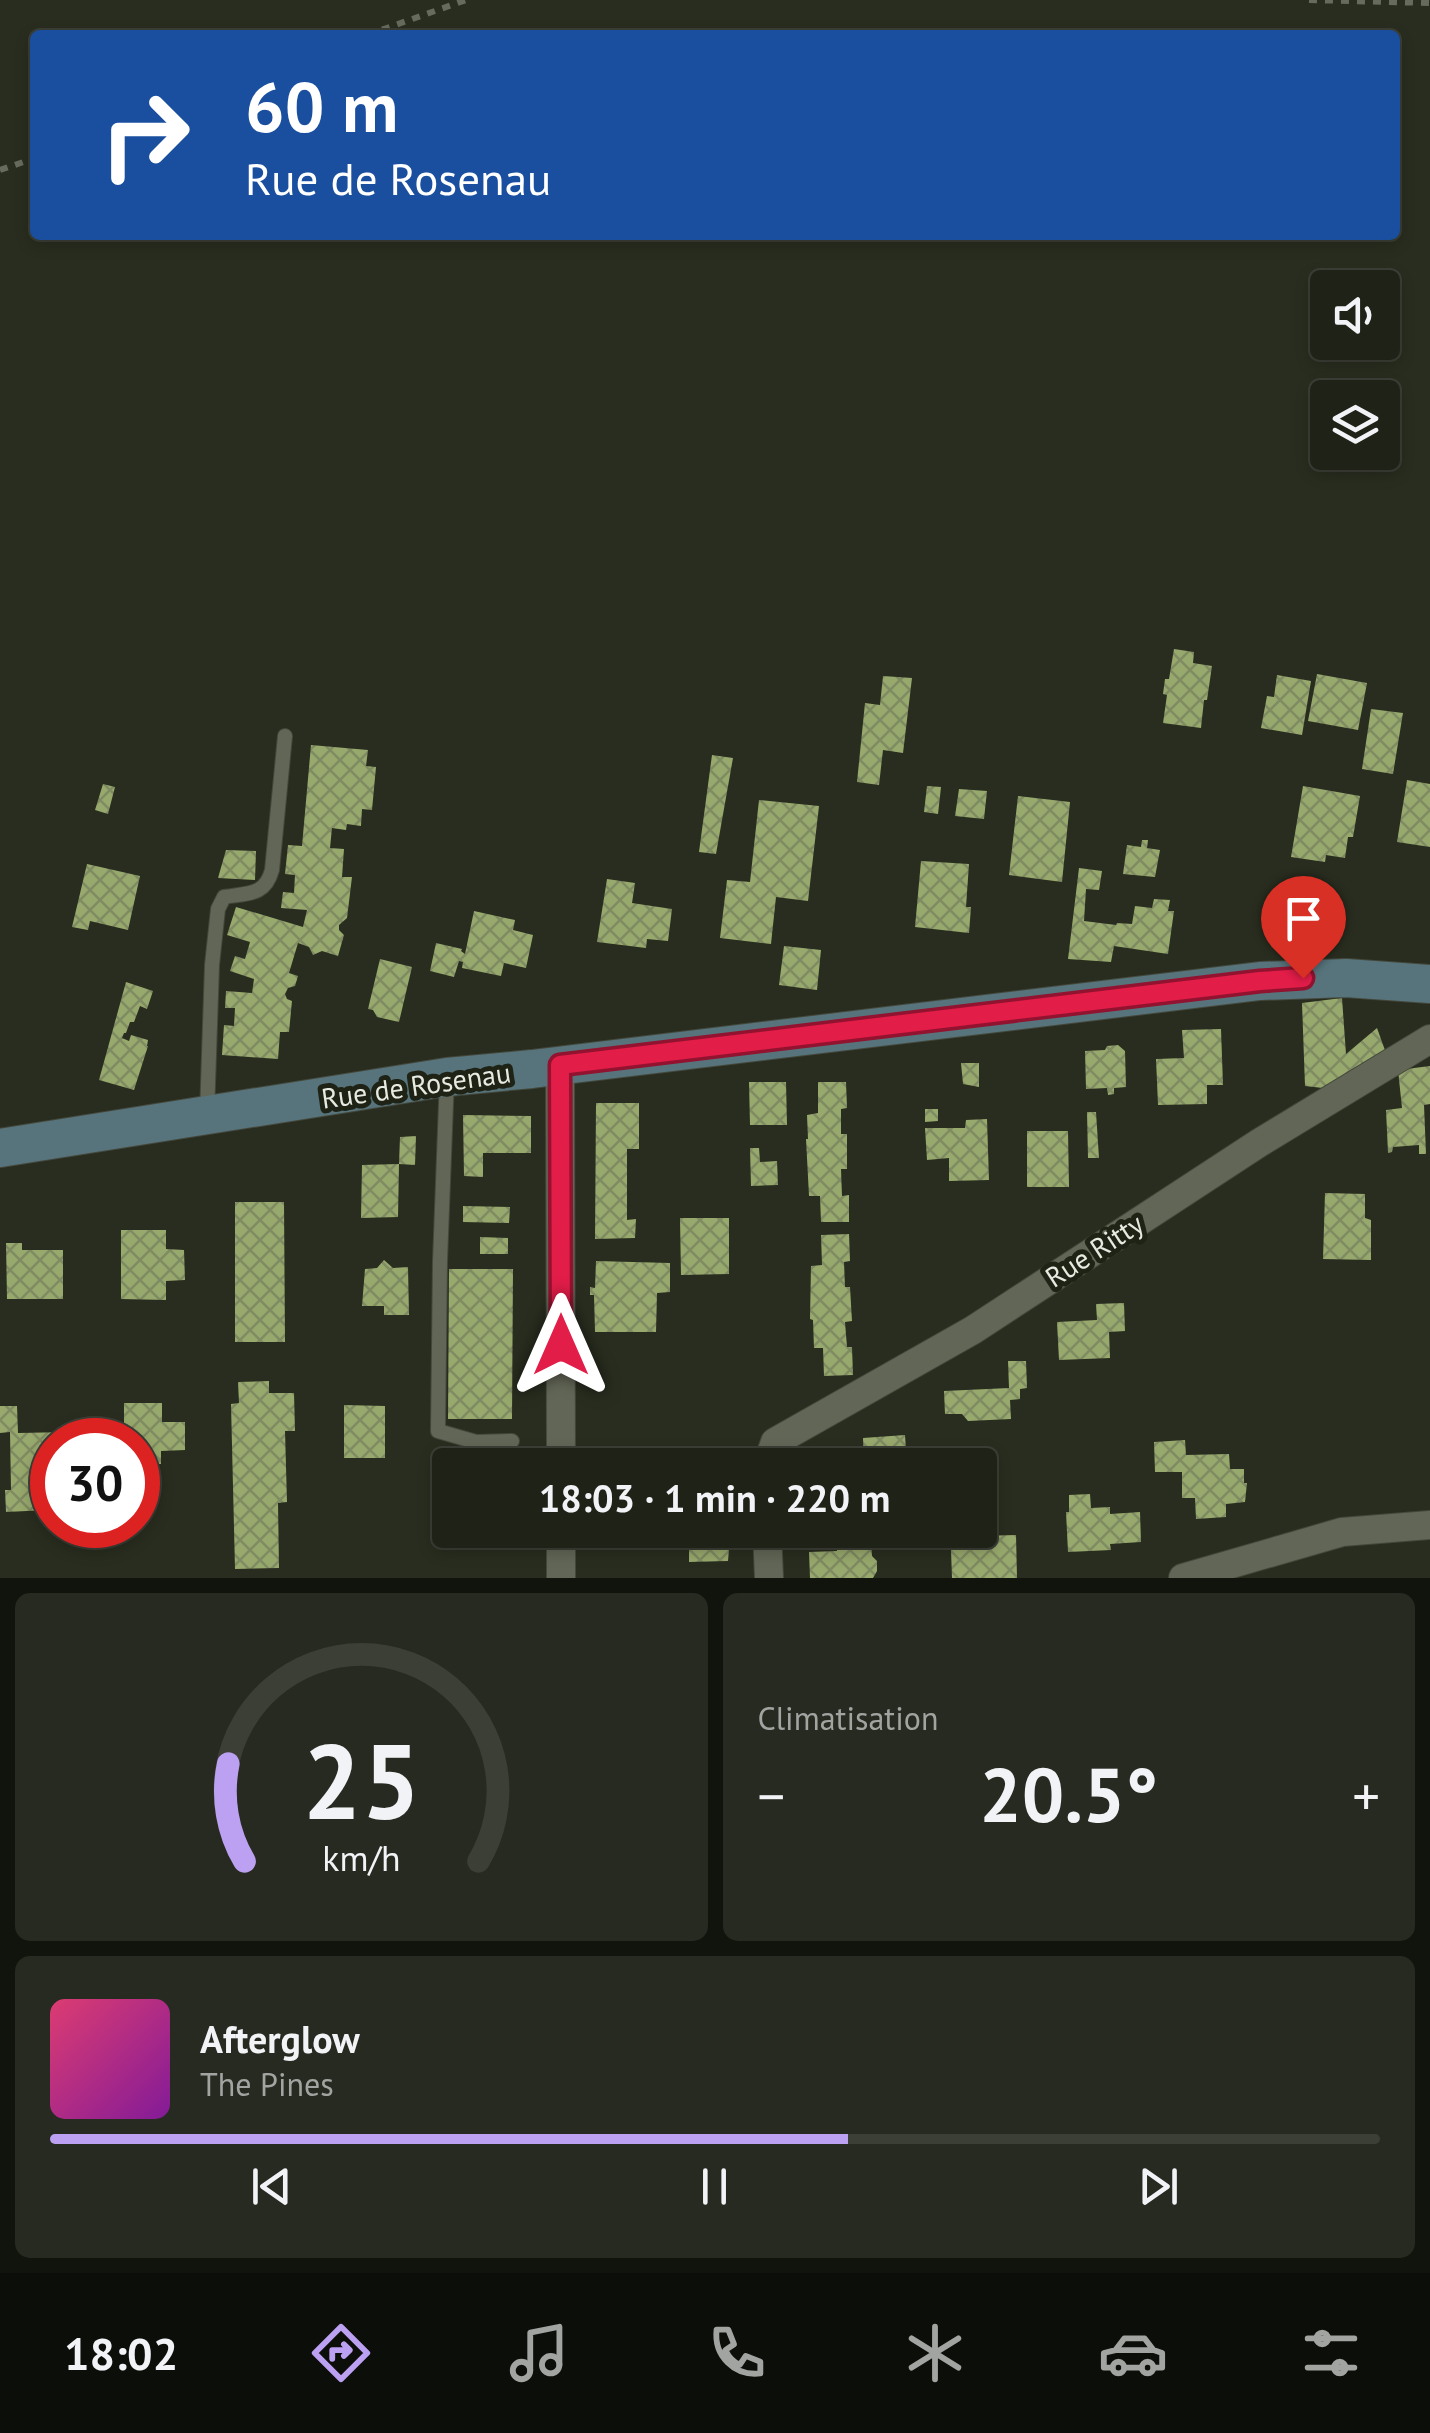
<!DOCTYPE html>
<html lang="fr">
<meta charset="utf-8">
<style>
body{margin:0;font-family:"PT Sans",sans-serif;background:#272a20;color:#f1f3f6;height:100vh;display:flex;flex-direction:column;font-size:38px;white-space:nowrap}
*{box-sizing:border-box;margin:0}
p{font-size:32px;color:#a1a4a1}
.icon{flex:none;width:55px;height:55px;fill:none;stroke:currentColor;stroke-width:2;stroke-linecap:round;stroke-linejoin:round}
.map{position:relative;height:1578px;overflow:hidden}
.side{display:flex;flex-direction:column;gap:15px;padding:15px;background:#11130d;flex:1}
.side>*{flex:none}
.banner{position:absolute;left:30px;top:30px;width:1370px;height:210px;border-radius:10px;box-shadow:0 5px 15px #0003,0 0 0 2px #3c3f36;background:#1a4fa0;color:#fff;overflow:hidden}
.buttons{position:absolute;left:1310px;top:270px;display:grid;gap:20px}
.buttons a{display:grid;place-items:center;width:90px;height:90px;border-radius:10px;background:#1f2217;box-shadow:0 5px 15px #0003,0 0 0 2px #3c3f36;font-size:50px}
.speed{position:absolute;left:30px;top:1418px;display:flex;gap:20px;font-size:50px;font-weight:700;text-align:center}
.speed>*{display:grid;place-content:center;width:130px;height:130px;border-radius:50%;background:#1f2217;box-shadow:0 5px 15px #0003,0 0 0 2px #3c3f36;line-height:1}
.speed .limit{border:15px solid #d22;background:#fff;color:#111}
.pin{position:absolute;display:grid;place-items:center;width:85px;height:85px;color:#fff;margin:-102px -42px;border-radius:50% 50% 50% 0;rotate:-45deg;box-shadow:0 0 10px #0007}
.pin .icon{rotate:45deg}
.me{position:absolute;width:110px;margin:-55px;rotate:0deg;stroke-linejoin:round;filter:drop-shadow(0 0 8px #0008)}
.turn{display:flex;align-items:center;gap:35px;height:210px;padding:0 50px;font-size:45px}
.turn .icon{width:130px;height:130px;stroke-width:2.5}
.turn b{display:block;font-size:70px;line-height:85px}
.big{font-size:75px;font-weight:700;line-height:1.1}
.side .widget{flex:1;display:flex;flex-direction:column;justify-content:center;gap:15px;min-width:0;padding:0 35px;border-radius:15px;background:#272a20}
.side .dial{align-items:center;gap:0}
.dial svg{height:260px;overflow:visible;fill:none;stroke:#3c3f36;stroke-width:7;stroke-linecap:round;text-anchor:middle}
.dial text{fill:#f1f3f6;stroke:none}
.song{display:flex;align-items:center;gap:30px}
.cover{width:120px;height:120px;border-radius:15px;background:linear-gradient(135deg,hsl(340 70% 55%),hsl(290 70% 35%))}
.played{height:10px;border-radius:5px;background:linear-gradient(90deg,#bca0f2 60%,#3c3f36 60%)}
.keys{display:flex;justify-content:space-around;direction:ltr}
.heat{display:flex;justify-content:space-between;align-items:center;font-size:55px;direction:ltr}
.side .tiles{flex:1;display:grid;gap:15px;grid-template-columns:1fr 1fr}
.widget:last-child{grid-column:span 2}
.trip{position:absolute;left:432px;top:1448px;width:565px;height:100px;border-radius:10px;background:#1f2217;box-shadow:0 5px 15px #0003,0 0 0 2px #3c3f36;font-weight:700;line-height:100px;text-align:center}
.tab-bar{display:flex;height:160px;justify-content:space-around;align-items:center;background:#0c0e09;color:#a1a4a1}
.tab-bar .icon{width:70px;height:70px}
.tab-bar .active{color:#bca0f2}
.tab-bar b{font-size:45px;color:#f1f3f6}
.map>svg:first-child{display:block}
.building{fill:url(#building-cross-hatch)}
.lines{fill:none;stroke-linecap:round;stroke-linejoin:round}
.service-casing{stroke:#44483c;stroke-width:16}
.minor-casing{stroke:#44483c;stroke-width:30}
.secondary-casing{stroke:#44483c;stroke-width:40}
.path{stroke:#676b5e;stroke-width:6;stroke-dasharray:8 8;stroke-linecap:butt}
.service{stroke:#626656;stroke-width:14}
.minor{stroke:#626656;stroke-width:28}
.secondary{stroke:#57747c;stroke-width:38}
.route-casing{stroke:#92132f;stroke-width:25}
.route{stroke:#e11d48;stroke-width:18}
.labels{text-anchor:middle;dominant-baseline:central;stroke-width:10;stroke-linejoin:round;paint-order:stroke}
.street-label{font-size:28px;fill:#e7eae1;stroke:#1f2315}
</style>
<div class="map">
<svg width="1430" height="1578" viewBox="0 0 1430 1578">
<defs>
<pattern id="building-cross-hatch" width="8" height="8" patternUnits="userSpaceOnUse" patternTransform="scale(2.5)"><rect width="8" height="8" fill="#98a96d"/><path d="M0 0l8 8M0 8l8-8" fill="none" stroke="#7f8b61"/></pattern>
</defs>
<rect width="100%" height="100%" fill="#292d1f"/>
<!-- building -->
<path class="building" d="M 1174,649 L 1194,652 L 1193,663 L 1212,666 L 1207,700 L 1204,700 L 1201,728 L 1163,723 L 1167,695 L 1163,694 L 1165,679 L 1169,679 Z
M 1317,674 L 1367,683 L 1358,730 L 1308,721 Z
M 1277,675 L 1311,681 L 1302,735 L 1261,728 L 1267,696 L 1274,697 Z
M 883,676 L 912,678 L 903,753 L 883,750 L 879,785 L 857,782 L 865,703 L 880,705 Z
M 1371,709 L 1403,713 L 1393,774 L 1362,769 Z
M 311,745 L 368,750 L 366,766 L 376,767 L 372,810 L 362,809 L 361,826 L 347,824 L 346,830 L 332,828 L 330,848 L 344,849 L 342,877 L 352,877 L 347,918 L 339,925 L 339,930 L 344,935 L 338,956 L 322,951 L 313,955 L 309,947 L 298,943 L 289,973 L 298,976 L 295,986 L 288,988 L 285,994 L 287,999 L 292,1001 L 289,1032 L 280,1032 L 278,1059 L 222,1055 L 224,1025 L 234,1026 L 235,1008 L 225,1008 L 226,991 L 252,993 L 254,979 L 230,971 L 235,956 L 245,959 L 250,942 L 227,935 L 236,907 L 303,927 L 307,910 L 281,908 L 283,892 L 294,893 L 295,875 L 285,874 L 288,845 L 302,846 Z
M 712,755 L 733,758 L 716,854 L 699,852 Z
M 1407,780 L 1430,784 L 1430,847 L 1397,842 Z
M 103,784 L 115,787 L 108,814 L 95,810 Z
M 927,786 L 941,787 L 938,814 L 924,812 Z
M 1303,786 L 1360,796 L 1353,837 L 1348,837 L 1345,858 L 1326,855 L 1325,862 L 1291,857 Z
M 959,789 L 987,791 L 984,819 L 955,816 Z
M 1018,796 L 1070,802 L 1062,882 L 1009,875 Z
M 759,800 L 819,806 L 808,901 L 776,897 L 771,944 L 720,938 L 727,880 L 750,882 Z
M 1142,840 L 1148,840 L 1147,848 L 1160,850 L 1155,877 L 1123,874 L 1127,845 L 1141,847 Z
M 226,850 L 256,851 L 255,880 L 218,878 Z
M 921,861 L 969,864 L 966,907 L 971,907 L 969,933 L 915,927 Z
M 87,864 L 140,876 L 128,930 L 90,921 L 88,930 L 72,927 Z
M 1079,868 L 1102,871 L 1099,890 L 1086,889 L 1084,921 L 1116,925 L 1117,923 L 1132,924 L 1135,906 L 1152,908 L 1154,899 L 1170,900 L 1168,911 L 1174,911 L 1168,954 L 1114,946 L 1111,962 L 1068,959 Z
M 607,879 L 635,883 L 632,903 L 672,909 L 668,941 L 647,939 L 646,948 L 597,942 Z
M 474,911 L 515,920 L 513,930 L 533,935 L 526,968 L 504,963 L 501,976 L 462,968 L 463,962 L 459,961 L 454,977 L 430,971 L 436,943 L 462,949 L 461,951 L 465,954 Z
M 784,946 L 821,950 L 817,990 L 779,985 Z
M 380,959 L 412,967 L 399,1022 L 377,1017 L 373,1010 L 368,1009 Z
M 126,982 L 153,991 L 147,1009 L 140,1006 L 134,1022 L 130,1022 L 126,1033 L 124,1033 L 122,1038 L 129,1041 L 131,1035 L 148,1040 L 147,1046 L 148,1046 L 134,1090 L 99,1080 Z
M 1342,998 L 1346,1054 L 1377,1028 L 1386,1053 L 1323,1088 L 1305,1086 L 1302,1003 Z
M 1221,1029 L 1223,1085 L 1207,1085 L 1207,1104 L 1158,1105 L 1156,1059 L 1184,1058 L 1182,1030 Z
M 1118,1045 L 1125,1051 L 1126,1087 L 1114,1088 L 1114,1094 L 1108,1095 L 1107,1088 L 1086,1089 L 1085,1051 L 1105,1050 L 1107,1046 Z
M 961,1063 L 979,1063 L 979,1087 L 963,1084 Z
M 1430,1066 L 1430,1104 L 1424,1105 L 1426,1154 L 1419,1154 L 1419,1145 L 1393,1147 L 1392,1152 L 1388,1153 L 1386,1110 L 1402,1108 L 1398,1070 Z
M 749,1082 L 786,1082 L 787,1125 L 750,1125 Z
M 818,1082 L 846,1082 L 847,1108 L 841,1109 L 841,1134 L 847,1134 L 847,1169 L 841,1169 L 842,1196 L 849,1195 L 849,1222 L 821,1222 L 820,1196 L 809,1196 L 806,1139 L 808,1139 L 807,1115 L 818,1113 Z
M 596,1103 L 639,1103 L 639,1149 L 627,1149 L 627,1220 L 636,1219 L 635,1238 L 595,1239 Z
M 925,1109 L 938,1109 L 938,1121 L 925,1122 Z
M 1087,1112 L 1096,1112 L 1099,1158 L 1088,1158 Z
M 463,1115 L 531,1116 L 531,1153 L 483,1153 L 483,1177 L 464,1176 Z
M 987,1119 L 989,1180 L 949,1181 L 949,1158 L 927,1160 L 925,1128 L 965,1128 L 966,1120 Z
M 1027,1131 L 1068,1131 L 1069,1187 L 1027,1187 Z
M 416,1136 L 415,1165 L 399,1164 L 398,1217 L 361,1218 L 362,1165 L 399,1164 L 400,1137 Z
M 750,1148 L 759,1148 L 760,1162 L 777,1161 L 778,1185 L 751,1186 Z
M 1325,1193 L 1365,1194 L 1365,1218 L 1371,1220 L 1371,1260 L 1323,1259 Z
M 235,1202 L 284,1202 L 285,1342 L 235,1342 Z
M 463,1206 L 510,1207 L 509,1223 L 463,1222 Z
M 680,1218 L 729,1218 L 729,1274 L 681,1275 Z
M 121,1230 L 166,1230 L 166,1249 L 184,1250 L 185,1280 L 166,1281 L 166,1300 L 121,1299 Z
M 849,1234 L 850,1261 L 844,1262 L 845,1287 L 850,1287 L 852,1321 L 845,1322 L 847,1347 L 852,1347 L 853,1375 L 824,1376 L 823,1348 L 814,1348 L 813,1320 L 810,1319 L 811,1266 L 822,1265 L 821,1235 Z
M 480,1237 L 508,1238 L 508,1254 L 480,1254 Z
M 6,1243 L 22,1243 L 22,1250 L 63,1250 L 63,1299 L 7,1299 Z
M 384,1260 L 393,1268 L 408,1267 L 409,1315 L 384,1315 L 384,1306 L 362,1306 L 365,1269 L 377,1268 Z
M 596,1261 L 670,1263 L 670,1292 L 657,1293 L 656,1332 L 595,1332 L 594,1295 L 590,1295 L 590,1287 L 595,1288 Z
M 449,1269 L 513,1269 L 512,1419 L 448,1419 Z
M 1124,1303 L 1125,1331 L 1109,1332 L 1110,1358 L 1059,1360 L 1057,1322 L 1097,1320 L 1096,1304 Z
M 1008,1361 L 1026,1361 L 1027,1388 L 1020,1389 L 1020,1399 L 1010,1400 L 1011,1419 L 968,1421 L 962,1414 L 945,1414 L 944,1391 L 1009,1388 Z
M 269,1381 L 269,1393 L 294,1393 L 295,1431 L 285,1431 L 287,1502 L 278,1503 L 279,1568 L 235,1569 L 231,1404 L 239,1403 L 238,1382 Z
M 124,1403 L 162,1403 L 162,1422 L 185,1422 L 185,1450 L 161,1451 L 161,1464 L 138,1464 L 138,1440 L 124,1440 Z
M 344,1405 L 385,1406 L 385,1458 L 344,1458 Z
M 0,1406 L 17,1406 L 18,1433 L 68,1432 L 68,1440 L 52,1440 L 52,1454 L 47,1454 L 48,1510 L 6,1512 L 5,1490 L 11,1490 L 10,1432 L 0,1433 Z
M 905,1435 L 907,1465 L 864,1465 L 863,1438 Z
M 1185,1440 L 1186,1455 L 1229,1454 L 1230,1469 L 1244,1469 L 1244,1483 L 1247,1483 L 1245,1502 L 1226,1504 L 1226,1517 L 1196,1519 L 1195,1498 L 1182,1498 L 1182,1472 L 1155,1472 L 1154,1442 Z
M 1090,1494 L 1091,1508 L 1110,1507 L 1110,1514 L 1140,1512 L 1141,1542 L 1110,1544 L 1111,1550 L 1068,1552 L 1066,1512 L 1069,1512 L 1069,1495 Z
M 689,1530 L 741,1530 L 732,1534 L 733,1547 L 729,1549 L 728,1561 L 689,1562 Z
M 1016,1535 L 1017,1578 L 952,1578 L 951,1550 L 979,1549 L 978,1536 Z
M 871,1541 L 872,1556 L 877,1561 L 877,1571 L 873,1578 L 810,1578 L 809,1552 L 837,1551 L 836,1543 Z"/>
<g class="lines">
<!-- service casing -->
<g class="service-casing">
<path id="service" d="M 447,1077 L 440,1261 L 438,1431 L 476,1442 L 512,1441
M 207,1114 L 212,965 L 218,909 L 224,897 C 248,893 265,896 272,870 L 285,736"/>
</g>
<!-- minor casing -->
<g class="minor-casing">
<path id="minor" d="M 560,1065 L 561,1465
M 767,1465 L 775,1442 L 973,1330 L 1259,1143 L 1430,1039
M 767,1530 L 769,1578
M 561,1578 L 561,1530
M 1183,1578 L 1342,1532 L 1430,1525"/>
</g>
<!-- secondary casing -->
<g class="secondary-casing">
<path id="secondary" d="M 0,1148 L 447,1077 L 532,1069 L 1260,981 L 1346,978 L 1430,984"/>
</g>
<!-- path -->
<path class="path" d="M 1309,0 L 1430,3
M 367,35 L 466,0
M 0,170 L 35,158"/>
<!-- service -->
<use href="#service" class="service"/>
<!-- minor -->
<use href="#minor" class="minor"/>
<!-- secondary -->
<use href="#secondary" class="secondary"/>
</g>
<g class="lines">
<!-- route casing -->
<g class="route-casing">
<path id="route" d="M 561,1345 L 560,1065 L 1260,981 L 1303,978"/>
</g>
<!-- route -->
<use href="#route" class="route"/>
</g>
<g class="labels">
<!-- street labels -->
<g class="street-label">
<text transform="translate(416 1085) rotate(-8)">Rue de Rosenau</text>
<text transform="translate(1094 1250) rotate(-33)">Rue Ritty</text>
</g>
</g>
</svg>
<div class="buttons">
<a><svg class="icon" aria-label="sound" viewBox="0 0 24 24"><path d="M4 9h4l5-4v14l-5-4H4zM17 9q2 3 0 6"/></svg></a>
<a><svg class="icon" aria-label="layers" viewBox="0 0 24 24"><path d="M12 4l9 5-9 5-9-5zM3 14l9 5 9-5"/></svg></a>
</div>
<div class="speed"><div class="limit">30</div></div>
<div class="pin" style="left:1303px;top:978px;background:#d93025"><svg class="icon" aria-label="arrive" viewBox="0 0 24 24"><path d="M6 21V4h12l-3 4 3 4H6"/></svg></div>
<svg class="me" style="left:561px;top:1345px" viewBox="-20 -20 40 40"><path d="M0-17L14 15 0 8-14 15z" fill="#e11d48" stroke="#fff" stroke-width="4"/></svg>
<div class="trip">18:03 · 1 min · 220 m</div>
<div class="banner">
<div class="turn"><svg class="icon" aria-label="right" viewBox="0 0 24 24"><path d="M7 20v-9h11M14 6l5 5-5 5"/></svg><div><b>60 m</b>Rue de Rosenau</div></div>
</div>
</div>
<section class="side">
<div class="tiles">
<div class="widget dial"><svg viewBox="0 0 100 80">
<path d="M14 69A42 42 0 1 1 86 69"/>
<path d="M14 69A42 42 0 0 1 9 39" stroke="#bca0f2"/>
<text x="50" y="56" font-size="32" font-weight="700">25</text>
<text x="50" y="72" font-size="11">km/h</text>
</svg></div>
<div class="widget"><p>Climatisation</p>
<div class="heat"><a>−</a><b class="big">20.5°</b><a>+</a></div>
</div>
<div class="widget">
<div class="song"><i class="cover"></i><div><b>Afterglow</b><p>The Pines</p></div></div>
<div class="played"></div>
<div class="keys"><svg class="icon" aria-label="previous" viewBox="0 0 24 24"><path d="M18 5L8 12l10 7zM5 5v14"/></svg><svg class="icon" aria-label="pause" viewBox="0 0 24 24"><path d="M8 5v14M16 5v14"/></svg><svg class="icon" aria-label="next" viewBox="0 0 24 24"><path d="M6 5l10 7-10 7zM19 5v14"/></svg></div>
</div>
</div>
</section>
<nav class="tab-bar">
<b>18:02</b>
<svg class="icon active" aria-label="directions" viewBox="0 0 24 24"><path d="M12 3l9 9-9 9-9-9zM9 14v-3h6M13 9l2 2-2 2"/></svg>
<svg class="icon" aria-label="music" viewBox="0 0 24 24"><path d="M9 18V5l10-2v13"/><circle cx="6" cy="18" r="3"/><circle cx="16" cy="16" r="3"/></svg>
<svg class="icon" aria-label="phone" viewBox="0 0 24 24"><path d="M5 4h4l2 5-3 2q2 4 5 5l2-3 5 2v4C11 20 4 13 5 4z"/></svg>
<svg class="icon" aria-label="climate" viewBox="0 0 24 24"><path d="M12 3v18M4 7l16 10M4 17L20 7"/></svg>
<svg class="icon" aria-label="car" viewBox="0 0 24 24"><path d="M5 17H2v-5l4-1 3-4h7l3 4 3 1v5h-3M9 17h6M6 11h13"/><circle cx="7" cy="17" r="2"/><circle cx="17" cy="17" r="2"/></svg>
<svg class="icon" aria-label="filters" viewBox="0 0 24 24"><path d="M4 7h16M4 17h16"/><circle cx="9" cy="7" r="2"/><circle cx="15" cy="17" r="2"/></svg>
</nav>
